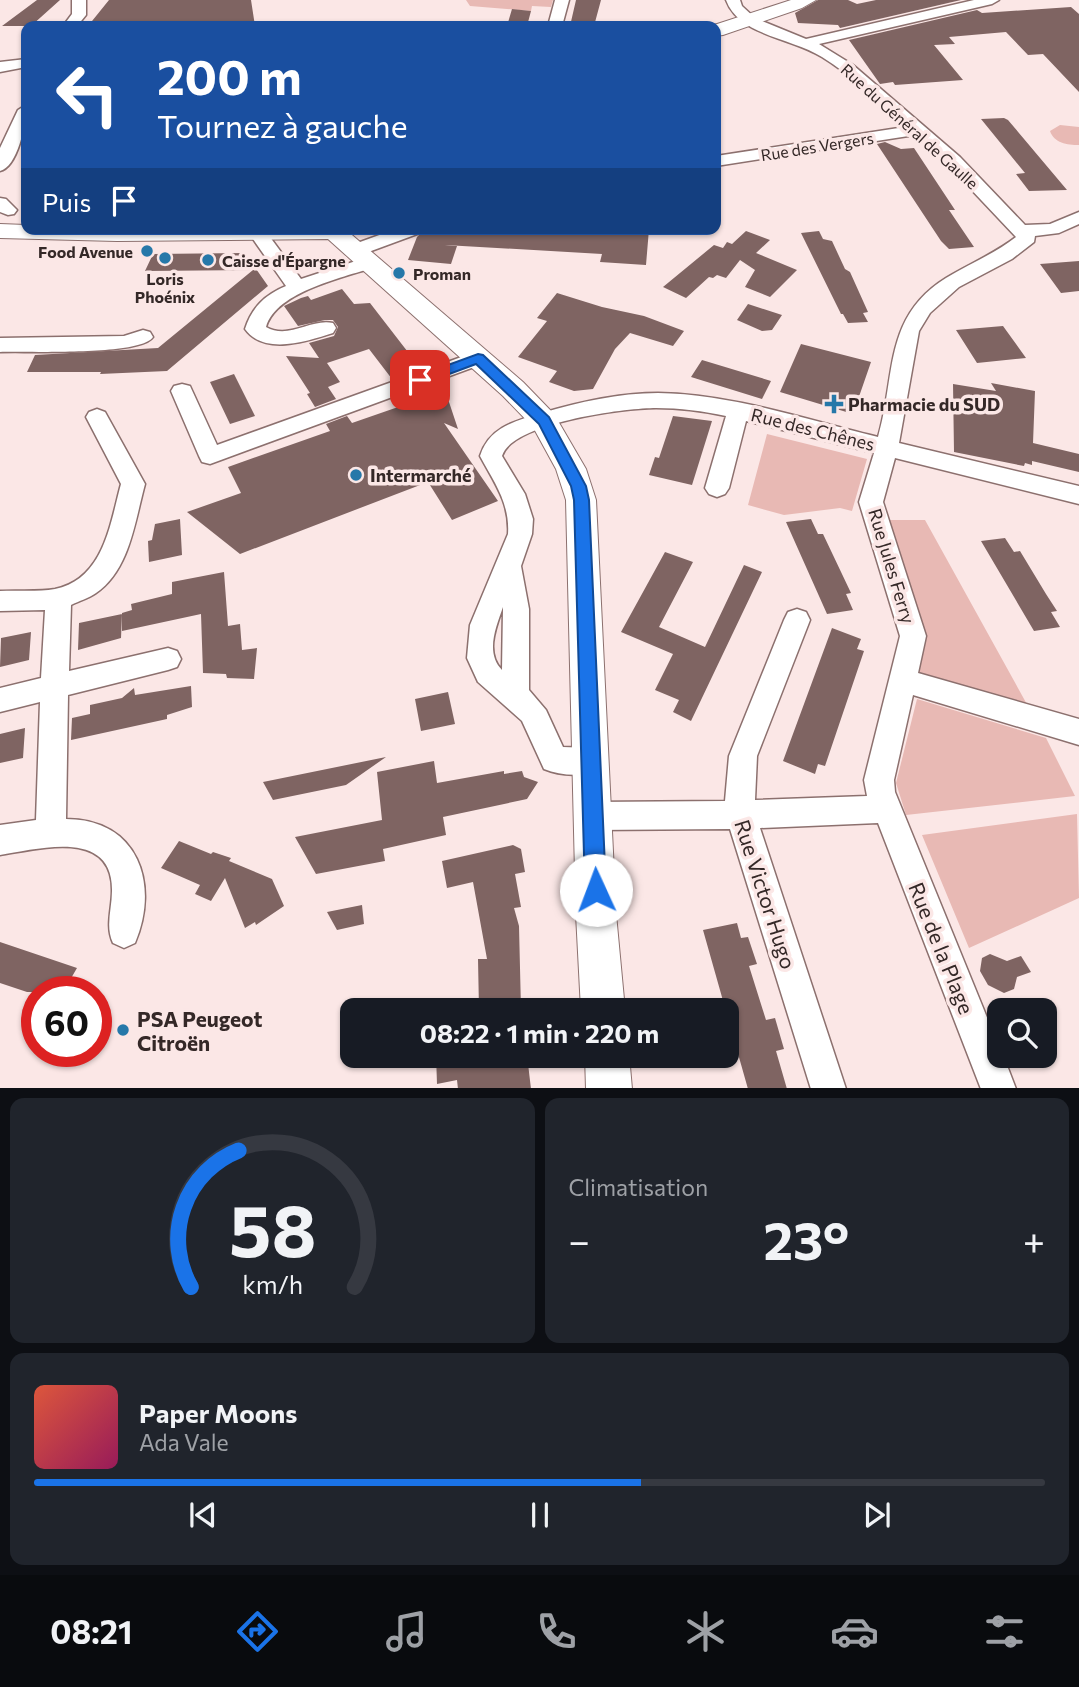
<!DOCTYPE html>
<html lang="fr">
<meta charset="utf-8">
<style>
body{margin:0;font-family:Commissioner,sans-serif;background:#20242c;color:#f1f3f6;height:100vh;display:flex;flex-direction:column;font-size:26px;white-space:nowrap}
*{box-sizing:border-box;margin:0}
p{font-size:23px;color:#9ea1a6}
.icon{flex:none;width:38px;height:38px;fill:none;stroke:currentColor;stroke-width:2;stroke-linecap:round;stroke-linejoin:round}
.map{position:relative;height:1088px;overflow:hidden}
.side{display:flex;flex-direction:column;gap:10px;padding:10px;background:#0d0f14;flex:1}
.side>*{flex:none}
.banner{position:absolute;left:21px;top:21px;width:700px;height:214px;border-radius:14px;box-shadow:0 2px 5px #0004;background:#1a4fa0;color:#fff;overflow:hidden}
.buttons{position:absolute;left:987px;top:998px;display:grid;gap:14px}
.buttons a{display:grid;place-items:center;width:70px;height:70px;border-radius:14px;background:#171b24;box-shadow:0 2px 5px #0004;font-size:35px}
.speed{position:absolute;left:21px;top:976px;display:flex;gap:14px;font-size:35px;font-weight:700;text-align:center}
.speed>*{display:grid;place-content:center;width:91px;height:91px;border-radius:50%;background:#171b24;box-shadow:0 2px 5px #0004;line-height:1}
.speed .limit{border:10px solid #d22;background:#fff;color:#111}
.pin{position:absolute;display:grid;place-items:center;width:60px;height:60px;color:#fff;margin:-30px;border-radius:14px;box-shadow:0 4px 10px #0006}
.me{position:absolute;width:77px;margin:-38px;rotate:358deg;stroke-linejoin:round;filter:drop-shadow(0 0 5px #0008)}
.turn{display:flex;align-items:center;gap:24px;height:147px;padding:0 21px;font-size:32px}
.turn .icon{width:91px;height:91px;stroke-width:2.5}
.turn b{display:block;font-size:49px;line-height:60px}
.then{display:flex;align-items:center;height:66px;padding:0 21px;background:#0003;gap:14px;font-size:26px}
.big{font-size:52px;font-weight:700;line-height:1.1}
.side .tile{flex:1;display:flex;flex-direction:column;justify-content:center;gap:10px;min-width:0;padding:0 24px;border-radius:14px;background:#20242c}
.side .dial{align-items:center;gap:0}
.dial svg{height:182px;overflow:visible;fill:none;stroke:#363941;stroke-width:7;stroke-linecap:round;text-anchor:middle}
.dial text{fill:#f1f3f6;stroke:none}
.song{display:flex;align-items:center;gap:21px}
.cover{width:84px;height:84px;border-radius:10px;background:linear-gradient(135deg,hsl(10 70% 55%),hsl(330 70% 35%))}
.played{height:7px;border-radius:4px;background:linear-gradient(90deg,#1a73e8 60%,#363941 60%)}
.keys{display:flex;justify-content:space-around;direction:ltr}
.heat{display:flex;justify-content:space-between;align-items:center;font-size:38px;direction:ltr}
.side .tiles{flex:1;display:grid;gap:10px;grid-template-columns:1fr 1fr}
.tile:last-child{grid-column:span 2}
.trip{position:absolute;left:340px;top:998px;width:399px;height:70px;border-radius:14px;background:#171b24;box-shadow:0 2px 5px #0004;font-weight:700;line-height:70px;text-align:center}
.menu{display:flex;height:112px;justify-content:space-around;align-items:center;background:#090b0e;color:#9ea1a6}
.menu .icon{width:49px;height:49px}
.menu .on{color:#1a73e8}
.menu b{font-size:32px;color:#f1f3f6}
.map>svg:first-child{display:block}
.green{fill:#e8b9b4}
.building{fill:#7f6462}
.lines{fill:none;stroke-linecap:round;stroke-linejoin:round}
.minor-casing{stroke:#8c706e;stroke-width:3}
.major-casing{stroke:#8c706e;stroke-width:2}
.minor{fill:#fff;fill-rule:evenodd}
.major{fill:#fff;fill-rule:evenodd}
.route{fill:#1a73e8;stroke:#114b97;stroke-width:2}
.poi-dot{fill:#2678a9;stroke:#fbe7e6;stroke-width:2.5}
.labels{text-anchor:middle;dominant-baseline:central;stroke-width:7;stroke-linejoin:round;paint-order:stroke}
.far-street-label{font-size:16px;fill:#342827;stroke:#fbe7e6}
.far-poi-label{font-size:16px;font-weight:bold;fill:#342827;stroke:#fbe7e6;text-anchor:start}
.poi-label{font-size:18px;font-weight:bold;fill:#342827;stroke:#fbe7e6;text-anchor:start}
.street-label{font-size:18px;fill:#342827;stroke:#fbe7e6}
.near-street-label{font-size:21px;fill:#342827;stroke:#fbe7e6}
.near-poi-label{font-size:21px;font-weight:bold;fill:#342827;stroke:#fbe7e6;text-anchor:start}
</style>
<div class="map">
<svg width="1079" height="1089" viewBox="0 0 1079 1089">
<rect width="100%" height="100%" fill="#fbe7e6"/>
<!-- green -->
<path class="green" d="M 466,0 L 553,0 L 551,7 L 532,6 L 531,11 L 470,6 Z
M 1060,125 L 1079,127 L 1079,145 C 1067,145 1054,143 1050,131 Z
M 767,434 L 867,459 L 852,511 L 840,508 L 784,515 L 748,505 Z
M 884,520 L 925,520 L 1029,708 L 912,673 Z
M 917,699 L 1046,738 L 1075,796 L 906,815 L 896,783 Z
M 1077,814 L 1079,898 L 969,948 L 922,835 Z"/>
<!-- building -->
<path class="building" d="M 37,0 L 60,0 L 31,26 L 2,26 Z
M 109,0 L 251,0 L 255,26 L 88,26 Z
M 576,0 L 601,0 L 594,26 L 570,26 Z
M 818,0 L 848,0 L 857,4 L 876,0 L 961,0 L 840,28 L 838,25 L 798,23 L 795,13 Z
M 1071,7 L 1079,14 L 1079,92 L 1043,54 L 1028,55 L 1006,32 L 949,37 L 955,44 L 934,45 L 963,80 L 895,85 L 893,82 L 880,84 L 849,40 L 977,10 L 982,13 Z
M 512,9 L 531,11 L 527,26 L 507,26 Z
M 1004,118 L 1008,120 L 1067,190 L 1029,191 L 1016,174 L 1025,173 L 981,119 Z
M 885,142 L 901,149 L 914,148 L 955,210 L 949,210 L 974,247 L 949,249 L 941,241 L 877,144 Z
M 425,229 L 649,229 L 646,265 L 600,262 L 602,254 L 445,245 L 457,246 L 451,264 L 408,260 L 417,237 Z
M 746,231 L 770,240 L 756,253 L 797,270 L 770,297 L 745,287 L 755,270 L 740,260 L 726,278 L 717,275 L 713,278 L 709,277 L 686,298 L 663,287 L 714,245 L 723,248 L 727,242 L 732,244 Z
M 819,231 L 823,239 L 832,241 L 845,269 L 850,272 L 868,312 L 863,313 L 868,322 L 848,323 L 843,314 L 841,314 L 801,233 Z
M 245,253 L 268,286 L 167,371 L 100,374 L 101,372 L 27,372 L 35,355 L 158,348 L 253,270 L 145,271 L 153,254 Z
M 1079,261 L 1079,291 L 1061,293 L 1040,264 Z
M 342,289 L 354,304 L 370,303 L 421,369 L 392,379 L 369,349 L 327,363 L 340,382 L 328,387 L 336,399 L 315,407 L 307,394 L 310,393 L 286,356 L 319,358 L 309,343 L 334,336 L 338,327 L 333,320 L 325,320 L 298,326 L 284,306 L 301,298 L 308,296 L 311,300 Z
M 557,293 L 602,307 L 644,316 L 684,331 L 673,346 L 630,333 L 615,349 L 593,389 L 574,391 L 549,382 L 557,371 L 518,357 L 547,321 L 537,318 Z
M 748,304 L 782,315 L 772,330 L 762,331 L 737,320 Z
M 1003,326 L 1026,358 L 977,363 L 956,330 Z
M 801,344 L 871,362 L 853,414 L 780,392 Z
M 702,360 L 771,381 L 762,399 L 691,377 Z
M 234,374 L 255,416 L 230,424 L 210,382 Z
M 442,381 L 458,429 L 444,423 L 498,501 L 452,520 L 428,482 L 240,554 L 187,512 L 241,493 L 228,467 L 330,431 L 326,424 L 347,416 L 352,423 L 401,406 L 396,398 Z
M 991,383 L 1035,391 L 1033,443 L 1079,454 L 1079,472 L 1032,461 L 1032,465 L 1025,463 L 1024,466 L 954,452 L 953,384 L 996,391 Z
M 673,416 L 712,421 L 692,485 L 649,475 L 655,457 L 659,458 Z
M 180,519 L 182,555 L 149,562 L 148,541 L 152,540 L 155,524 Z
M 811,519 L 818,534 L 823,534 L 851,593 L 846,594 L 853,610 L 827,614 L 786,522 Z
M 1005,538 L 1014,552 L 1020,551 L 1046,594 L 1057,611 L 1051,612 L 1060,627 L 1034,631 L 981,541 Z
M 665,552 L 693,562 L 659,627 L 705,647 L 744,565 L 762,572 L 691,721 L 673,712 L 679,700 L 655,690 L 673,654 L 621,632 Z
M 224,572 L 228,626 L 240,624 L 242,650 L 257,648 L 254,679 L 227,678 L 226,674 L 203,673 L 201,614 L 122,631 L 122,613 L 132,610 L 131,604 L 172,594 L 172,582 Z
M 122,614 L 121,638 L 78,650 L 79,623 Z
M 832,628 L 861,639 L 857,649 L 864,651 L 825,766 L 818,764 L 815,774 L 783,761 Z
M 31,632 L 29,660 L 0,667 L 1,638 Z
M 191,686 L 192,707 L 167,715 L 167,719 L 71,740 L 72,718 L 90,714 L 90,705 L 122,698 L 134,688 L 135,695 Z
M 448,692 L 455,724 L 421,731 L 415,699 Z
M 25,728 L 23,758 L 0,763 L 0,734 Z
M 386,757 L 346,785 L 273,800 L 263,782 Z
M 434,761 L 437,783 L 504,771 L 504,774 L 522,771 L 524,777 L 538,782 L 527,799 L 443,817 L 446,835 L 383,849 L 385,861 L 316,874 L 295,837 L 382,820 L 377,772 Z
M 179,841 L 211,854 L 213,852 L 231,858 L 229,861 L 272,879 L 284,906 L 256,925 L 255,922 L 245,928 L 225,878 L 211,901 L 195,894 L 200,885 L 161,868 Z
M 513,845 L 521,849 L 525,872 L 515,874 L 521,907 L 514,908 L 519,926 L 521,1010 L 479,1010 L 478,959 L 487,959 L 473,882 L 447,888 L 442,861 Z
M 362,905 L 364,924 L 337,930 L 327,912 Z
M 737,923 L 741,938 L 748,937 L 757,964 L 749,966 L 766,1020 L 775,1018 L 784,1049 L 776,1051 L 787,1089 L 748,1089 L 703,930 Z
M 0,942 L 77,968 L 63,992 L 27,992 L 0,983 Z
M 990,954 L 1007,961 L 1021,956 L 1031,972 L 1017,977 L 1014,989 L 1004,993 L 988,985 L 980,971 L 982,958 Z
M 436,1055 L 527,1055 L 531,1089 L 458,1089 L 457,1080 L 437,1084 Z"/>
<g class="lines">
<!-- minor casing -->
<g class="minor-casing">
<path id="minor" d="M 72,0 L 86,0 L 86,15 L 77,26 L 63,26 L 72,14 Z
M 555,0 L 569,0 L 562,26 L 548,26 Z
M 726,0 L 740,0 L 742,6 L 755,18 L 806,39 L 974,0 L 999,0 L 992,4 L 819,44 L 853,65 L 960,157 L 1025,225 L 1050,224 L 1079,212 L 1079,224 L 1059,233 L 1035,236 L 1034,242 L 1012,259 L 959,287 L 930,313 L 919,331 L 899,443 L 1079,486 L 1079,504 L 895,458 L 883,502 L 926,636 L 918,673 L 1079,719 L 1079,745 L 913,695 L 894,780 L 895,792 L 999,1047 L 999,1055 L 1003,1055 L 1016,1089 L 981,1089 L 878,823 L 760,828 L 846,1089 L 811,1089 L 730,829 L 593,830 L 582,826 L 578,816 L 582,806 L 593,802 L 725,801 L 729,756 L 784,620 L 788,612 L 797,609 L 806,612 L 810,620 L 757,756 L 755,800 L 867,796 L 864,780 L 900,636 L 859,502 L 874,453 L 746,421 L 729,488 L 725,494 L 717,497 L 709,494 L 705,488 L 726,416 C 703,411 680,408 656,408 C 624,408 512,423 502,456 L 525,494 L 533,519 L 532,534 L 521,566 L 529,609 L 529,690 L 546,710 L 563,747 L 591,748 L 601,752 L 605,761 L 601,770 C 584,777 561,776 544,769 L 522,721 L 478,682 L 467,658 L 470,625 L 508,534 C 510,503 494,482 480,456 C 489,427 515,421 542,413 C 579,402 619,393 658,393 C 732,394 807,420 878,437 C 896,376 883,317 946,278 C 969,264 994,254 1016,237 L 948,165 L 915,135 L 716,166 L 716,156 L 905,127 C 879,103 853,76 822,57 C 793,38 739,36 726,0 ZM 503,607 L 503,609 L 502,670 C 485,653 496,627 503,607 Z
M 26,59 L 26,67 L 0,72 L 0,62 Z
M 26,105 C 27,121 18,167 0,171 L 0,148 L 18,110 Z
M 0,198 L 6,199 L 17,210 L 14,214 L 8,215 L 0,212 Z
M 250,229 L 264,229 L 301,279 L 371,256 L 380,262 L 378,266 C 346,277 276,291 266,327 C 289,340 311,318 333,323 L 336,328 L 333,333 C 308,341 264,356 245,329 C 252,307 265,295 286,286 L 248,232 Z
M 396,229 L 423,229 L 420,233 L 363,254 L 356,256 L 347,250 L 349,246 Z
M 143,330 L 150,332 L 153,337 C 141,356 27,351 0,352 L 0,338 L 124,336 Z
M 478,351 L 485,353 L 488,358 L 485,363 L 210,464 L 202,462 L 199,456 L 171,391 L 174,386 L 182,384 L 190,386 L 217,445 Z
M 97,409 L 105,412 L 145,484 C 135,520 130,570 96,593 C 89,598 79,601 71,605 L 69,671 L 168,648 L 177,651 L 181,659 L 177,667 L 168,670 L 68,695 L 66,819 C 138,819 160,884 135,943 L 124,948 L 113,943 C 105,926 112,909 112,891 C 113,828 39,849 0,855 L 0,825 L 36,820 L 40,702 L 0,712 L 0,688 L 41,678 L 45,610 L 0,611 L 0,591 C 17,590 38,592 55,589 C 104,579 110,524 121,484 L 86,417 L 89,412 Z"/>
</g>
<!-- major casing -->
<g class="major-casing">
<path id="major" d="M 791,0 L 816,0 L 802,8 L 723,35 L 716,36 L 716,26 L 711,26 Z
M 0,224 L 26,225 L 26,229 L 345,229 L 523,382 L 554,414 L 586,469 L 596,500 L 616,914 L 625,1010 L 581,1010 L 576,914 L 566,500 L 556,469 L 533,427 L 503,396 L 328,239 L 117,241 L 0,238 Z
M 585,1055 L 629,1055 L 632,1089 L 586,1089 Z"/>
</g>
<!-- minor -->
<use href="#minor" class="minor"/>
<!-- major -->
<use href="#major" class="major"/>
</g>
<!-- route -->
<path class="route" d="M 478,354 L 483,355 L 549,417 L 586,486 L 589,500 L 606,890 L 603,897 L 596,900 L 588,897 L 585,890 L 574,500 L 571,486 L 539,424 L 476,364 L 420,385 L 413,380 L 415,377 Z"/>
<!-- markers -->
<g class="poi-dot">
<circle cx="147" cy="251" r="7"/>
<circle cx="165" cy="258" r="7"/>
<circle cx="208" cy="260" r="7"/>
<circle cx="399" cy="273" r="7"/>
<path d="M830.5 393.5h7v7h7v7h-7v7h-7v-7h-7v-7h7z"/>
<circle cx="356" cy="475" r="7"/>
<circle cx="123" cy="1030" r="7"/>
</g>
<g class="labels">
<!-- far-street labels -->
<g class="far-street-label">
<text transform="translate(910 126) rotate(42)">Rue du Général de Gaulle</text>
<text transform="translate(817 146) rotate(-9)">Rue des Vergers</text>
</g>
<!-- far-poi labels -->
<g class="far-poi-label">
<text x="133" y="251" text-anchor="end">Food Avenue</text>
<text x="222" y="260">Caisse d'Épargne</text>
<text x="413" y="273">Proman</text>
<text x="165" y="278" text-anchor="middle">Loris<tspan x="165" dy="18">Phoénix</tspan></text>
</g>
<!-- poi labels -->
<g class="poi-label">
<text x="848" y="404">Pharmacie du SUD</text>
<text x="370" y="475">Intermarché</text>
</g>
<!-- street labels -->
<g class="street-label">
<text transform="translate(813 429) rotate(14)">Rue des Chênes</text>
<text transform="translate(892 566) rotate(73)">Rue Jules Ferry</text>
</g>
<!-- near-street labels -->
<g class="near-street-label">
<text transform="translate(766 894) rotate(72)">Rue Victor Hugo</text>
<text transform="translate(942 948) rotate(68)">Rue de la Plage</text>
</g>
<!-- near-poi labels -->
<g class="near-poi-label">
<text x="137" y="1018">PSA Peugeot<tspan x="137" dy="24">Citroën</tspan></text>
</g>
</g>
</svg>
<div class="buttons">
<a><svg class="icon" aria-label="search" viewBox="0 0 24 24"><circle cx="10" cy="10" r="6"/><path d="M15 15l6 6"/></svg></a>
</div>
<div class="speed"><div class="limit">60</div></div>
<div class="pin" style="left:420px;top:380px;background:#d93025"><svg class="icon" aria-label="arrive" viewBox="0 0 24 24"><path d="M6 21V4h12l-3 4 3 4H6"/></svg></div>
<svg class="me" style="left:596px;top:890px" viewBox="-20 -20 40 40"><circle r="19" fill="#fff"/><path d="M0-13L10 11 0 6-10 11z" fill="#1a73e8"/></svg>
<div class="trip">08:22 · 1 min · 220 m</div>
<div class="banner">
<div class="turn"><svg class="icon" aria-label="left" viewBox="0 0 24 24"><path d="M17 20v-9H6M10 6l-5 5 5 5"/></svg><div><b>200 m</b>Tournez à gauche</div></div>
<div class="then">Puis<svg class="icon" aria-label="arrive" viewBox="0 0 24 24"><path d="M6 21V4h12l-3 4 3 4H6"/></svg></div>
</div>
</div>
<section class="side">
<div class="tiles">
<div class="tile dial"><svg viewBox="0 0 100 80">
<path d="M14 69A42 42 0 1 1 86 69"/>
<path d="M14 69A42 42 0 0 1 35 9" stroke="#1a73e8"/>
<text x="50" y="56" font-size="32" font-weight="700">58</text>
<text x="50" y="72" font-size="11">km/h</text>
</svg></div>
<div class="tile"><p>Climatisation</p>
<div class="heat"><a>−</a><b class="big">23°</b><a>+</a></div>
</div>
<div class="tile">
<div class="song"><i class="cover"></i><div><b>Paper Moons</b><p>Ada Vale</p></div></div>
<div class="played"></div>
<div class="keys"><svg class="icon" aria-label="previous" viewBox="0 0 24 24"><path d="M18 5L8 12l10 7zM5 5v14"/></svg><svg class="icon" aria-label="pause" viewBox="0 0 24 24"><path d="M8 5v14M16 5v14"/></svg><svg class="icon" aria-label="next" viewBox="0 0 24 24"><path d="M6 5l10 7-10 7zM19 5v14"/></svg></div>
</div>
</div>
</section>
<nav class="menu">
<b>08:21</b>
<svg class="icon on" aria-label="directions" viewBox="0 0 24 24"><path d="M12 3l9 9-9 9-9-9zM9 14v-3h6M13 9l2 2-2 2"/></svg>
<svg class="icon" aria-label="music" viewBox="0 0 24 24"><path d="M9 18V5l10-2v13"/><circle cx="6" cy="18" r="3"/><circle cx="16" cy="16" r="3"/></svg>
<svg class="icon" aria-label="phone" viewBox="0 0 24 24"><path d="M5 4h4l2 5-3 2q2 4 5 5l2-3 5 2v4C11 20 4 13 5 4z"/></svg>
<svg class="icon" aria-label="climate" viewBox="0 0 24 24"><path d="M12 3v18M4 7l16 10M4 17L20 7"/></svg>
<svg class="icon" aria-label="car" viewBox="0 0 24 24"><path d="M5 17H2v-5l4-1 3-4h7l3 4 3 1v5h-3M9 17h6M6 11h13"/><circle cx="7" cy="17" r="2"/><circle cx="17" cy="17" r="2"/></svg>
<svg class="icon" aria-label="filters" viewBox="0 0 24 24"><path d="M4 7h16M4 17h16"/><circle cx="9" cy="7" r="2"/><circle cx="15" cy="17" r="2"/></svg>
</nav>
